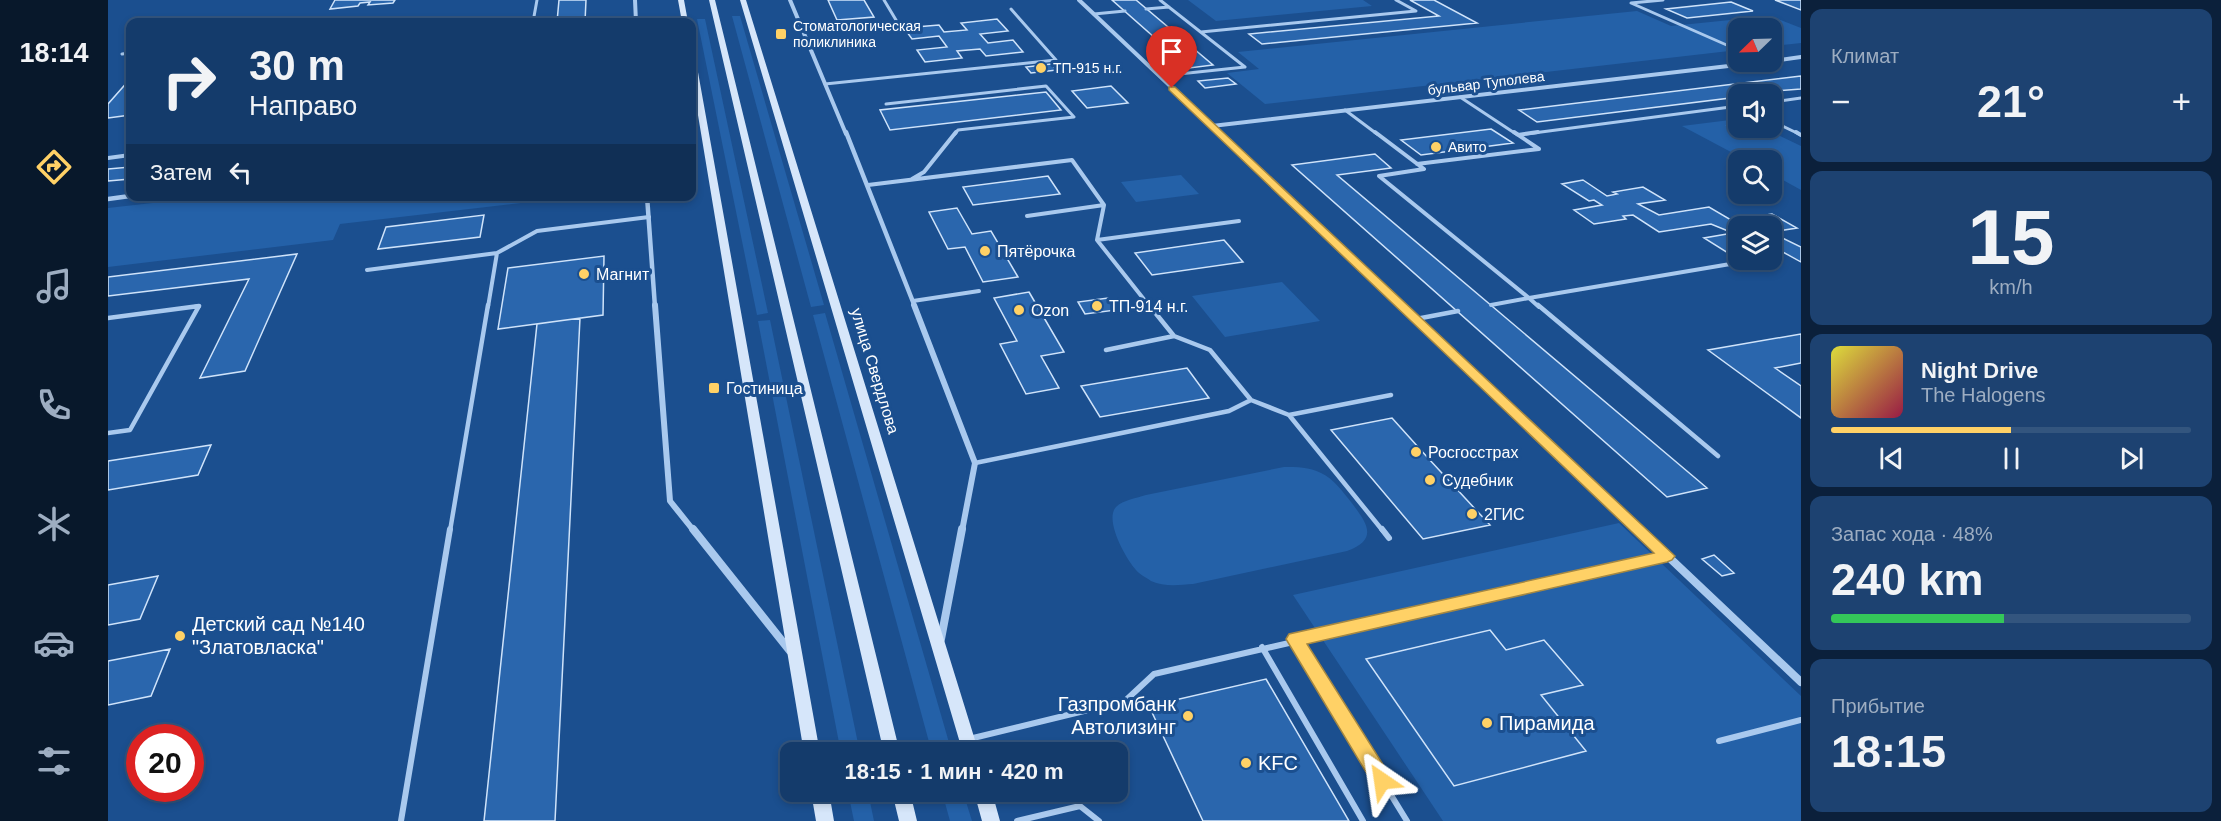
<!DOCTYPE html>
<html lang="ru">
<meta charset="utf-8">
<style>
body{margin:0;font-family:Helvetica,sans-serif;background:#1d4271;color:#f1f3f6;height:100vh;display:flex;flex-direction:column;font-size:22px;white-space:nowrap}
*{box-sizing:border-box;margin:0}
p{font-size:20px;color:#9dadc1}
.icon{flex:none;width:33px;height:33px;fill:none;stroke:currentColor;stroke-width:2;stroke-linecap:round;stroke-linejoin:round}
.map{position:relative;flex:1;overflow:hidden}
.drawer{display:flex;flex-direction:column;gap:9px;padding:9px;background:#0b203b;width:420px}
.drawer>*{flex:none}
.top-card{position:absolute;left:18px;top:18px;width:570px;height:183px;border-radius:12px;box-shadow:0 3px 9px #0003,0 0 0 2px #33557e;background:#143b6b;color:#f1f3f6;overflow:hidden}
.needle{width:39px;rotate:247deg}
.buttons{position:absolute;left:1620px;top:18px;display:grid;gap:12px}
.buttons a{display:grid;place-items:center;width:54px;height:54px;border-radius:12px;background:#143b6b;box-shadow:0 3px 9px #0003,0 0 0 2px #33557e;font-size:30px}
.speed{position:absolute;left:18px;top:724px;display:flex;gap:12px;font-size:30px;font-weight:700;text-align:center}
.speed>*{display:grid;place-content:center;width:78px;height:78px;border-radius:50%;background:#143b6b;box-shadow:0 3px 9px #0003,0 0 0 2px #33557e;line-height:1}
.speed .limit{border:9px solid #d22;background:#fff;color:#111}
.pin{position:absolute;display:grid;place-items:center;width:51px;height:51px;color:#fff;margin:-62px -26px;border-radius:50% 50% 50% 0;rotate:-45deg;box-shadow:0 0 6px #0007}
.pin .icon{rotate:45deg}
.me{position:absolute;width:66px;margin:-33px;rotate:328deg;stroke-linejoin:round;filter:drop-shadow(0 0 4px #0008)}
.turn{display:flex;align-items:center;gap:21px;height:126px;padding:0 24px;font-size:27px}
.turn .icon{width:78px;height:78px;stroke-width:2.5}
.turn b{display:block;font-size:42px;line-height:51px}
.then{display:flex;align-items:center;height:57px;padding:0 24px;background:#0003;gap:12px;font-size:22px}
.big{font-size:45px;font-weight:600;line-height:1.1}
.drawer .card{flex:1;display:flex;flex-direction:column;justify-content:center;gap:9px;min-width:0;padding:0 21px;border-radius:12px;background:#1d4271}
.drawer .dial{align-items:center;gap:0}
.dial b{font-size:78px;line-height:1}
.song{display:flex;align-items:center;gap:18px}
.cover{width:72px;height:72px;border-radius:9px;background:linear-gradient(135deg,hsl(60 70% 55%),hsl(340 70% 35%))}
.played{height:6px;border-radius:3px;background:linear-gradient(90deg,#ffd166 50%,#33557e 50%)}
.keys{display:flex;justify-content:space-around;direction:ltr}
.heat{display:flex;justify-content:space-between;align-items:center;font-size:33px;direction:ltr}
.charge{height:9px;border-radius:4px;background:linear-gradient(90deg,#34c759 48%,#33557e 0)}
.trip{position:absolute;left:672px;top:742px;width:348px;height:60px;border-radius:12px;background:#143b6b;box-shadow:0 3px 9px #0003,0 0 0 2px #33557e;font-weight:600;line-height:60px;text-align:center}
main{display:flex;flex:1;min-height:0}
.tabs{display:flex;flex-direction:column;width:108px;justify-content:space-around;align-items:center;background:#08182b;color:#9dadc1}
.tabs .icon{width:42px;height:42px}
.tabs .on{color:#ffd166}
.tabs b{font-size:27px;color:#f1f3f6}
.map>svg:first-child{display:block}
.green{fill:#2461a8}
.building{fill:#2a66ad;stroke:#cfe3fa;stroke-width:1.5}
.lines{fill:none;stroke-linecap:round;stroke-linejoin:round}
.service-far3{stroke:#a9c9ee;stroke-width:3}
.service-far2{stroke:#a9c9ee;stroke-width:4}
.service-far1{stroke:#a9c9ee;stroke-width:4.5}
.service{stroke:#a9c9ee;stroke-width:6}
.minor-far3{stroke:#a9c9ee;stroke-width:4}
.minor-far2{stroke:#a9c9ee;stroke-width:4.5}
.minor-far1{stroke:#a9c9ee;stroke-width:6}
.minor{stroke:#a9c9ee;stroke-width:8}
.secondary{fill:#d6e6fa;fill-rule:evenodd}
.route{fill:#ffd166;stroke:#a68842;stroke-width:1.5}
.poi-dot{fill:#ffd166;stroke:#1b4f8f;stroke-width:2}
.labels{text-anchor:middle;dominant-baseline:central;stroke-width:6;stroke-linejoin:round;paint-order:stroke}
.far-poi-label{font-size:14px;fill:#fff;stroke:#1b4f8f;text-anchor:start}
.far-street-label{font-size:14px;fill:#fff;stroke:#1b4f8f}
.poi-label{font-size:16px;fill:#fff;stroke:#1b4f8f;text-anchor:start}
.street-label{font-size:16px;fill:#fff;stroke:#1b4f8f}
.near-poi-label{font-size:20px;fill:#fff;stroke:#1b4f8f;text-anchor:start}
</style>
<main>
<nav class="tabs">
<b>18:14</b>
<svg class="icon on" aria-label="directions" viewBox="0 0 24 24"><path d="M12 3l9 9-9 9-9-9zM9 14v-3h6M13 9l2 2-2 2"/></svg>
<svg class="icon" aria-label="music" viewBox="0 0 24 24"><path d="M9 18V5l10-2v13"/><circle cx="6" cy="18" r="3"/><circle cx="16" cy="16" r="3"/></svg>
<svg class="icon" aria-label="phone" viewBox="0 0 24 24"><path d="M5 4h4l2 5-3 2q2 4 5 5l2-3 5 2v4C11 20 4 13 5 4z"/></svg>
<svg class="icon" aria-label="climate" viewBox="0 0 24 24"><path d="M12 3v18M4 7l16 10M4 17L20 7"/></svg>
<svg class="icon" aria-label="car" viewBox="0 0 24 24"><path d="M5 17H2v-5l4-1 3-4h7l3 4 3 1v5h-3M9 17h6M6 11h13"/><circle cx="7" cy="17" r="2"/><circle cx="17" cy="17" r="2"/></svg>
<svg class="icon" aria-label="filters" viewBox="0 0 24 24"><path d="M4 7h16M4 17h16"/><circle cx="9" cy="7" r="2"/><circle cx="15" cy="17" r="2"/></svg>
</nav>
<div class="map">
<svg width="1693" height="821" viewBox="0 0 1693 821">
<rect width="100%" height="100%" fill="#1b4f8f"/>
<!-- green -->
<path class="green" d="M 1080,0 L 1255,0 L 1264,6 L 1108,21 Z
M 1529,11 L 1563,26 L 1662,16 L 1693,28 L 1693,43 L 1664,46 L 1664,28 L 1630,28 L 1630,50 L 1157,104 L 1119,73 L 1151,69 L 1130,52 Z
M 624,16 L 632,16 L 716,305 L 703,307 Z
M 589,19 L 597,19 L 660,313 L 649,315 Z
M 1630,119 L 1630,128 L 1655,128 L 1693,146 L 1693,190 L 1664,174 L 1664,160 L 1638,160 L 1574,126 Z
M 1073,175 L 1091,194 L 1028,202 L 1013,182 Z
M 107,196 L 464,196 L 464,197 L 232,224 L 225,240 L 0,267 L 0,208 Z
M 1174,282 L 1212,321 L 1117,337 L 1084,296 Z
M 717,313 L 844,753 L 824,753 L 705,315 Z
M 662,320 L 752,753 L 733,753 L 650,321 Z
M 1176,467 C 1189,467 1201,467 1213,473 C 1226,479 1234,491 1243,502 C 1258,522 1272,539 1239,551 L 1085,584 C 1071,585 1056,587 1043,581 C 1039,578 1031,574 1028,570 C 1018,559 996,520 1008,507 C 1015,500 1029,498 1038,495 Z
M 1511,523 L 1693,696 L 1693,821 L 1335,821 L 1185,595 Z
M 740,792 L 760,792 L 766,821 L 746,821 Z
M 834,792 L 855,792 L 864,821 L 842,821 Z"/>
<!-- building -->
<path class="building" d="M 227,0 L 287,0 L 285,3 L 260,5 L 262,2 L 252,3 L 250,6 L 222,9 Z
M 451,0 L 478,0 L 477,22 L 449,22 Z
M 720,0 L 756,0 L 766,17 L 729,20 Z
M 1004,0 L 1028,0 L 1105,65 L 1081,68 Z
M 1302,0 L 1326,0 L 1369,23 L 1154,44 L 1141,34 L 1331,16 Z
M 1667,0 L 1693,0 L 1693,10 Z
M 1623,2 L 1645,11 L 1579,18 L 1558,9 Z
M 889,19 L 900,31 L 872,34 L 880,43 L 905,40 L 915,52 L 878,56 L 872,49 L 849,51 L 854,58 L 817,62 L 809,50 L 839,47 L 831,36 L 804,39 L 796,28 L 831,25 L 836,32 L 859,30 L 853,23 Z
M 943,64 L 949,70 L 923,73 L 918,67 Z
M 1693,76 L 1693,89 L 1630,94 L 1630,97 L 1429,122 L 1411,110 Z
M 1120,78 L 1128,84 L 1097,88 L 1090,81 Z
M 22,79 L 22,115 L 0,118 L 0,104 Z
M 1003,86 L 1020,103 L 979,108 L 964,91 Z
M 938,92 L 953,110 L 782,130 L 772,110 Z
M 1630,125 L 1630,128 L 1649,128 L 1656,131 L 1634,134 L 1620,126 Z
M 1383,129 L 1405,143 L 1313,155 L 1293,140 Z
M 1267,154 L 1283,168 L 1229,175 L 1599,488 L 1559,497 L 1184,165 Z
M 22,167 L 22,179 L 0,181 L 0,169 Z
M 940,176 L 952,194 L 865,205 L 855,187 Z
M 1475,180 L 1499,196 L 1509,194 L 1505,192 L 1535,187 L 1557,200 L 1530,204 L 1551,215 L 1601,207 L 1628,223 L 1638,221 L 1633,219 L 1664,214 L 1689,228 L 1664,232 L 1664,226 L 1630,226 L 1630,251 L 1620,253 L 1596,238 L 1625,233 L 1603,224 L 1551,232 L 1525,215 L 1515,216 L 1518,219 L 1486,224 L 1466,210 L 1494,205 L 1486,200 L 1481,201 L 1454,184 Z
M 849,208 L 864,234 L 883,231 L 910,277 L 875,282 L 857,247 L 840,249 L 821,212 Z
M 376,215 L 372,237 L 270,249 L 278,227 Z
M 1664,233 L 1693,247 L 1693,262 L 1664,246 Z
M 1116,240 L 1135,262 L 1044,275 L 1027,253 Z
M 189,254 L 137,371 L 92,378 L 141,279 L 0,296 L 0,277 Z
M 496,256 L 495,315 L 390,329 L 400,268 Z
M 921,292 L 956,352 L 933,356 L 951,388 L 918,394 L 892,344 L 909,341 L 886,298 Z
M 1000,298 L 1008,310 L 977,314 L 970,302 Z
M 472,318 L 447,821 L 376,821 L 429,324 Z
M 1693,334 L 1693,363 L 1667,368 L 1693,386 L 1693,418 L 1600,350 Z
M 1079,368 L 1101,398 L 992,417 L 973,386 Z
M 1284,418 L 1320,458 L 1382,525 L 1315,539 L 1223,430 Z
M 103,445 L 90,475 L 0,490 L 0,461 Z
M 1606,555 L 1626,573 L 1614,576 L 1594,559 Z
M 50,576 L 32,619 L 0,625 L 0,585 Z
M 1382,630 L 1398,650 L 1436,640 L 1475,685 L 1433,695 L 1478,751 L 1346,786 L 1258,659 Z
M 62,649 L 43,696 L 0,705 L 0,661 Z
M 1158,679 L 1241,821 L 1095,821 L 1041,706 Z"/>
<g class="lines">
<!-- service-far3 -->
<path class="service-far3" d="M 776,0 L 788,20
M 1052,0 L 1137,67 L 1052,76
M 1555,0 L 1523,3 L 1630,50
M 1038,9 L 1061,7
M 986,14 L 1017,11
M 425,22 L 429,0
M 1093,32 L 1308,11 L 1288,0
M 14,54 L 22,53
M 717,84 L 948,60 L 903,9
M 1352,97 L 1408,134
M 1664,102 L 1693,98
M 778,104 L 938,86 L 966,117 L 850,130 L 847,134
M 1237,110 L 1269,134
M 1664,121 L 1691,134
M 1418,134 L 1630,106"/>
<!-- service-far2 -->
<path class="service-far2" d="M 1267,132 L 1316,169 L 1271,176 L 1421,298 L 1646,260
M 1688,132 L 1693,135
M 1410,135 L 1430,132
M 0,158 L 22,155
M 1309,164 L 1431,149 L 1406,132
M 804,179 L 816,172 L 848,132
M 760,185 L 964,160 L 996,205 L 989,240 L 1042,307
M 919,216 L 996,205
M 989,240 L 1131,221
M 259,270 L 389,253
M 805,301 L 871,291
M 1383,305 L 1421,298 L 1431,307
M 86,307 L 91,306
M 380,307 L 389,253 L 429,231 L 541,217"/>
<!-- service-far1 -->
<path class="service-far1" d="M 1430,305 L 1610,456
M 0,318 L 91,306
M 1308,319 L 1350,311
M 998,350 L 1066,336 L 1041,305
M 1143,400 L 1181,415 L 1275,531
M 1181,415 L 1283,395
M 0,433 L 22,430 L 91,306
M 867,463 L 1121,411 L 1143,400 L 1102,350 L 1066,336
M 342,531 L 380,305"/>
<!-- service -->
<path class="service" d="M 1274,529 L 1281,538
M 1187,639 L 1299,821
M 1154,647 L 1255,821
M 861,739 L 1017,701 L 1046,674 L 1559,556
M 1611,741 L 1693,720
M 293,821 L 342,529
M 909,821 L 972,806 L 991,821"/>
<!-- minor-far3 -->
<path class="minor-far3" d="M 527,0 L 528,22
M 682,0 L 738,134
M 971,0 L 1113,134
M 1664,61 L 1693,57
M 1104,126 L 1655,62"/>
<!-- minor-far2 -->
<path class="minor-far2" d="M 738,132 L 807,307
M 1111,132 L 1296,307
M 539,196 L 547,307
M 0,199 L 22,196"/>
<!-- minor-far1 -->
<path class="minor-far1" d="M 547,305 L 562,501 L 586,531
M 806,305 L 867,463 L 854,531
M 1294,305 L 1533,531"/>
<!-- minor -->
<path class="minor" d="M 585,529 L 682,651
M 1531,529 L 1693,682
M 833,639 L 854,529"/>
<!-- secondary -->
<path class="secondary" d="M 570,0 L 576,0 L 580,22 L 574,22 Z
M 601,0 L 607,0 L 792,753 L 776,753 Z
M 632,0 L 638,0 L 871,753 L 855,753 Z
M 584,59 L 588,61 L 712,753 L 696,753 L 584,79 Z
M 703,792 L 721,792 L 726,821 L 708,821 Z
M 784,792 L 802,792 L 809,821 L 791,821 Z
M 866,792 L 884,792 L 892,821 L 874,821 Z"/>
</g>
<!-- route -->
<path class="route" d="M 1061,87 L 1067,87 L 1567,556 L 1564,560 L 1559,562 L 1199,644 L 1281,774 L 1284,781 L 1281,787 L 1274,790 L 1267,787 L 1181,644 L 1178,639 L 1181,634 L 1546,553 L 1061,90 Z"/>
<!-- markers -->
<g class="poi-dot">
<rect x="667" y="28" width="12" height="12" rx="3"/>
<circle cx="933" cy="68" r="6"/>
<circle cx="1328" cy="147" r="6"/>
<circle cx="877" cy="251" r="6"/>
<circle cx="476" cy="274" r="6"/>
<circle cx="989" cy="306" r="6"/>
<circle cx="911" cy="310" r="6"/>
<rect x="600" y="382" width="12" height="12" rx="3"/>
<circle cx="1308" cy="452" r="6"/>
<circle cx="1322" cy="480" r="6"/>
<circle cx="1364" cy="514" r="6"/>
<circle cx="72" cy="636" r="6"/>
<circle cx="1080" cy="716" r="6"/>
<circle cx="1379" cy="723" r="6"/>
<circle cx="1138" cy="763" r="6"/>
</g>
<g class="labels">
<!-- far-poi labels -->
<g class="far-poi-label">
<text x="685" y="26">Стоматологическая<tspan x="685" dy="16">поликлиника</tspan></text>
<text x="945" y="68">ТП-915 н.г.</text>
<text x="1340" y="147">Авито</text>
</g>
<!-- far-street labels -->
<g class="far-street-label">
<text transform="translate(1378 83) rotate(-7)">бульвар Туполева</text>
</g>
<!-- poi labels -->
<g class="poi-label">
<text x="889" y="251">Пятёрочка</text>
<text x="488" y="274">Магнит</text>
<text x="1001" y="306">ТП-914 н.г.</text>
<text x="923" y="310">Ozon</text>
<text x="618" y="388">Гостиница</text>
<text x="1320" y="452">Росгосстрах</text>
<text x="1334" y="480">Судебник</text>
<text x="1376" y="514">2ГИС</text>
</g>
<!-- street labels -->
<g class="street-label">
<text transform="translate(767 371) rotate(73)">улица Свердлова</text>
</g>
<!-- near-poi labels -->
<g class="near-poi-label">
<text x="84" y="624">Детский сад №140<tspan x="84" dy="23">"Златовласка"</tspan></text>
<text x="1068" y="704" text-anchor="end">Газпромбанк<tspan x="1068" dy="23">Автолизинг</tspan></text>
<text x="1391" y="723">Пирамида</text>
<text x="1150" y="763">KFC</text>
</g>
</g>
</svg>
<div class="buttons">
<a><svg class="needle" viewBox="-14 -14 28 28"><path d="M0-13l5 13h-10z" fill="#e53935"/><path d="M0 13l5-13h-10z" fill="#9dadc1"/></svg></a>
<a><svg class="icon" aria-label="sound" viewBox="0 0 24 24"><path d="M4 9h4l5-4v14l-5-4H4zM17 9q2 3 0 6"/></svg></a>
<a><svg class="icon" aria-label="search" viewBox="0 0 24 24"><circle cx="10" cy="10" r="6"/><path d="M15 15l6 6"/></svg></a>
<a><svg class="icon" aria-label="layers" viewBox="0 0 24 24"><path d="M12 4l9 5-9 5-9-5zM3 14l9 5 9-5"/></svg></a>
</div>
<div class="speed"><div class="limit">20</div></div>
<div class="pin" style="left:1064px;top:88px;background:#d93025"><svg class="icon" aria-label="arrive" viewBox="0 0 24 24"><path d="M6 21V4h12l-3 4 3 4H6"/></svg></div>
<svg class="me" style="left:1274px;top:781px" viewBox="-20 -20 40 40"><path d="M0-17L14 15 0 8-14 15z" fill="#ffd166" stroke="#fff" stroke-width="4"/></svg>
<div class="trip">18:15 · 1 мин · 420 m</div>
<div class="top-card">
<div class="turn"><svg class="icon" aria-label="right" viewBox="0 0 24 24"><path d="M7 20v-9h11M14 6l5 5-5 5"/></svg><div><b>30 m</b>Направо</div></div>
<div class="then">Затем<svg class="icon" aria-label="left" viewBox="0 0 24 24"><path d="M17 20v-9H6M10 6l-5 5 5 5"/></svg></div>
</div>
</div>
<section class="drawer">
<div class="card"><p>Климат</p>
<div class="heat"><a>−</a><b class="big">21°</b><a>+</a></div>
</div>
<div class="card dial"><b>15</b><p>km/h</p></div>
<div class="card">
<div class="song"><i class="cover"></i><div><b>Night Drive</b><p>The Halogens</p></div></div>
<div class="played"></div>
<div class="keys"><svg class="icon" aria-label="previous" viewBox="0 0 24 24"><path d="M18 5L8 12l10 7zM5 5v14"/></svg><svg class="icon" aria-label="pause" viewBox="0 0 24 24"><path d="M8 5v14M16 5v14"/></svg><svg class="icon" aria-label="next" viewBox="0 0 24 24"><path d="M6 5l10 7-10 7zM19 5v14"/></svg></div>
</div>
<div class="card"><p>Запас хода · 48%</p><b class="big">240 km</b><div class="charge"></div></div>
<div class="card"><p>Прибытие</p><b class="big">18:15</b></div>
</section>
</main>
